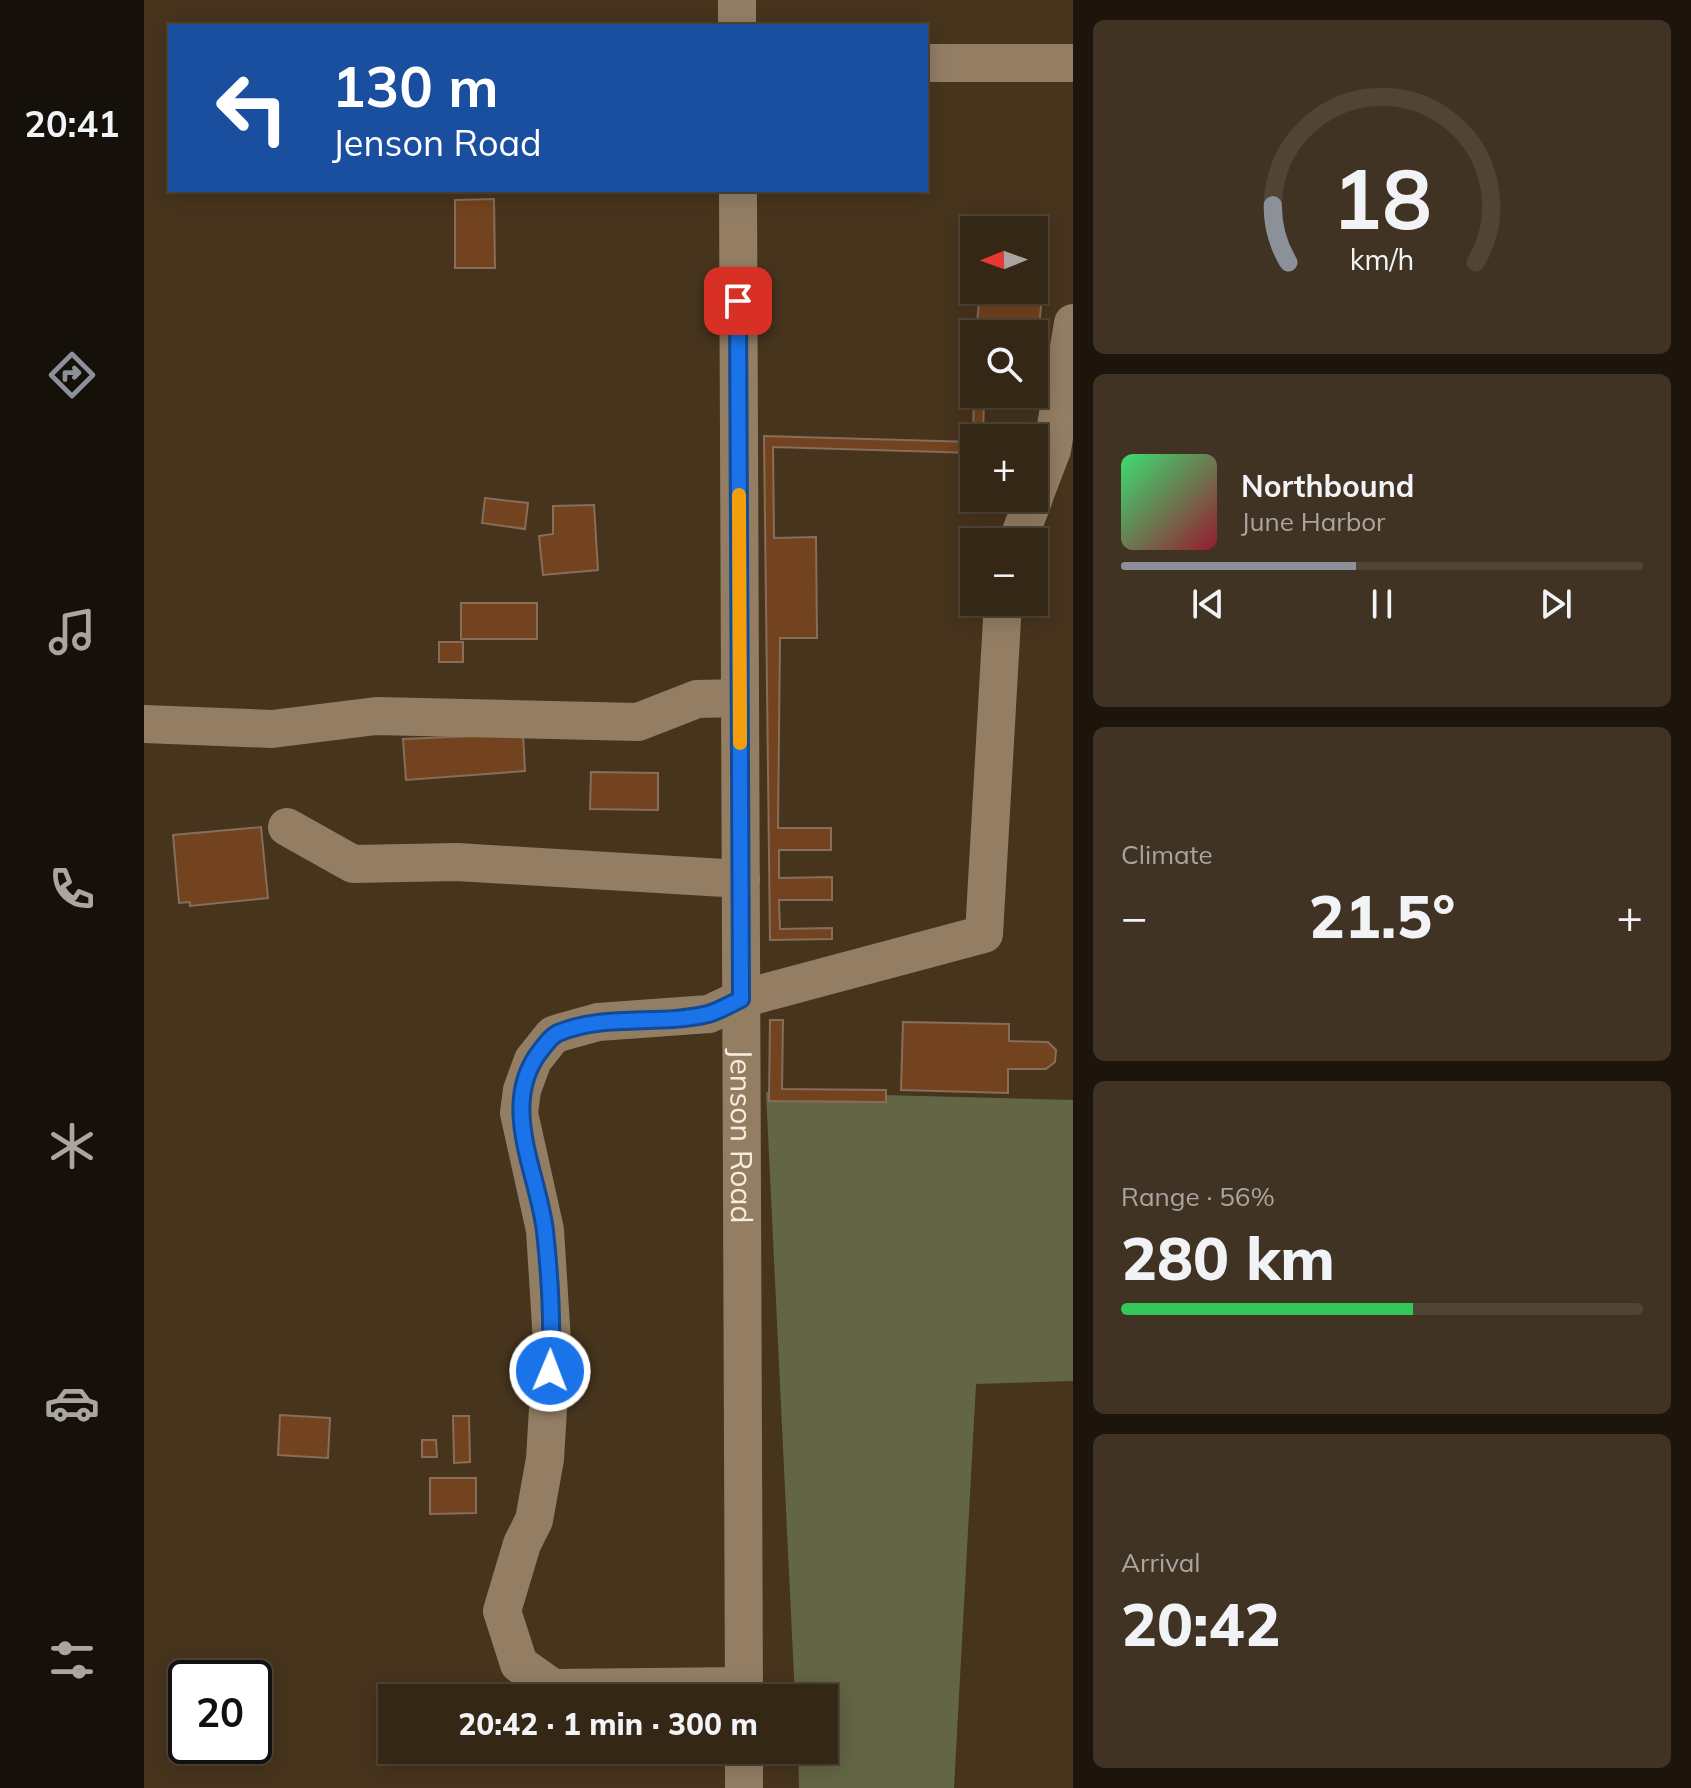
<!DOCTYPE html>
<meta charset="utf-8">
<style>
body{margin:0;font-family:Mulish,sans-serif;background:#403323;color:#f1f3f6;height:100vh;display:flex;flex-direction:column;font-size:30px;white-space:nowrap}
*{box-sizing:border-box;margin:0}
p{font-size:26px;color:#aaa5a1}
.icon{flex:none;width:44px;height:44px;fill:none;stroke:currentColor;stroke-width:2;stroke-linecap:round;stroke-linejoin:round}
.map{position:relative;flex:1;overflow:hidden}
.side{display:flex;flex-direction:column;gap:20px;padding:20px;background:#1d150c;width:618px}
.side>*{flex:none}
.guide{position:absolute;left:24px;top:24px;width:760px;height:168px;border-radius:0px;box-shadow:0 4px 20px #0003,0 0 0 2px #4f4435;background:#1a4fa0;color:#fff;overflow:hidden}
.needle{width:52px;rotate:269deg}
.fabs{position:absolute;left:816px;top:216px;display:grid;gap:16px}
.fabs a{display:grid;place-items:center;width:88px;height:88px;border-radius:0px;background:#352716;box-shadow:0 4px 20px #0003,0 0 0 2px #4f4435;font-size:40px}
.speed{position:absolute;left:24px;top:1660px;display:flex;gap:16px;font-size:40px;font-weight:700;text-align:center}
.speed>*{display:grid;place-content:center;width:104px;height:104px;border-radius:50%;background:#352716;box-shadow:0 4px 20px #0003,0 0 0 2px #4f4435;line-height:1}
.speed .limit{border:4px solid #111;border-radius:12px;background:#fff;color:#111}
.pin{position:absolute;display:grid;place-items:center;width:68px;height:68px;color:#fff;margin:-34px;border-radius:16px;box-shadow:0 4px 12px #0006}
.me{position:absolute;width:88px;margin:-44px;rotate:1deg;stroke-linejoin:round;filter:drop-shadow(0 0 6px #0008)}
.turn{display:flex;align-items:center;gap:28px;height:168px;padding:0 32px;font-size:36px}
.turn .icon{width:104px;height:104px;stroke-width:2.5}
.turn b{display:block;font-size:56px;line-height:68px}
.big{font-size:60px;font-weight:800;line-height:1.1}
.side .widget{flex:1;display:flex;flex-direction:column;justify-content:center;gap:12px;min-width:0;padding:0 28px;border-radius:12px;background:#403323}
.side .dial{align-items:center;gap:0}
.dial svg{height:208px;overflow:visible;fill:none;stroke:#4f4435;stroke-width:7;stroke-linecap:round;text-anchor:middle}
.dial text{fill:#f1f3f6;stroke:none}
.song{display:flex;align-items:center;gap:24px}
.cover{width:96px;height:96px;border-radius:12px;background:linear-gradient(135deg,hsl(140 70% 55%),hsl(350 70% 35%))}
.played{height:8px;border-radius:4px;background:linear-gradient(90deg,#8c9099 45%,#4f4435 45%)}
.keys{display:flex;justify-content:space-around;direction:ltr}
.heat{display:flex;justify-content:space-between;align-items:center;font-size:44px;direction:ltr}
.charge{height:12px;border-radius:6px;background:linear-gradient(90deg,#34c759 56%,#4f4435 0)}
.trip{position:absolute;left:234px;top:1684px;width:460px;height:80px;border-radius:0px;background:#352716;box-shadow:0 4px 20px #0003,0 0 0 2px #4f4435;font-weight:800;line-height:80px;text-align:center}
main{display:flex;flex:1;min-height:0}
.tabs{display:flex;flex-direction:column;width:144px;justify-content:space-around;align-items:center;background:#151009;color:#aaa5a1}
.tabs .icon{width:56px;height:56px}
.tabs .active{color:#8c9099}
.tabs b{font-size:36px;color:#f1f3f6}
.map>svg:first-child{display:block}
.green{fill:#626644}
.building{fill:#72431e;stroke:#886d5a;stroke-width:2}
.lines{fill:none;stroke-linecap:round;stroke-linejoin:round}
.minor{stroke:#937e64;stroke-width:38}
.route-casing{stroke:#114b97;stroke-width:20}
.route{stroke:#1a73e8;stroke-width:14}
.slow{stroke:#f59e0b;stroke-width:14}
.labels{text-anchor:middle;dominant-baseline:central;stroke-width:8;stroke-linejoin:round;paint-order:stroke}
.street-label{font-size:30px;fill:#f8ecde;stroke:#261d13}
</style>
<main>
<nav class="tabs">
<b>20:41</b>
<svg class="icon active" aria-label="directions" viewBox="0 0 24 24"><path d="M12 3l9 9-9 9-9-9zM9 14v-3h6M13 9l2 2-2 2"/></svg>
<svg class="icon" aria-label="music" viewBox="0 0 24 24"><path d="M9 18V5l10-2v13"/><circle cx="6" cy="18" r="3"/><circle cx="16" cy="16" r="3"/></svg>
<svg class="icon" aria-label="phone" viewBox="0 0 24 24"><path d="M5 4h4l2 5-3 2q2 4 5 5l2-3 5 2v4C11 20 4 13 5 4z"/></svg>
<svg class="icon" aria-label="climate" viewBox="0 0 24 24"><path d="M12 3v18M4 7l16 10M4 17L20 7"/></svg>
<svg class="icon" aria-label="car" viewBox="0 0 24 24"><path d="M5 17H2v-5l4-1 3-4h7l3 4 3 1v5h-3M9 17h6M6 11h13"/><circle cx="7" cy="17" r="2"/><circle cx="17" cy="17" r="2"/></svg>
<svg class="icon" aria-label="filters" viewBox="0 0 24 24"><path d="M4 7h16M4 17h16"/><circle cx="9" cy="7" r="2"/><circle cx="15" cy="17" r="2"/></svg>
</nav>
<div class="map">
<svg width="929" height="1788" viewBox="0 0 929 1788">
<rect width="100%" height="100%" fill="#47341d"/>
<!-- green -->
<path class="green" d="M 622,1092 L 929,1100 L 929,1381 L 832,1384 L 810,1788 L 655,1788 L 654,1750 L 680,1750 L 680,1698 L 651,1698 Z"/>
<!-- building -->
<path class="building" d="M 350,199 L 351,268 L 311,268 L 311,200 Z
M 890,287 L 896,287 L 898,296 L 890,381 L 890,334 L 832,334 L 836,290 Z
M 830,386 L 830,394 L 875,394 L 875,401 L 840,398 L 839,438 L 830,438 L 830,453 L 629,447 L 630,538 L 672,537 L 673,638 L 636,638 L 634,828 L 687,828 L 687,850 L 635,850 L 635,878 L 688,877 L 688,900 L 635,900 L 636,929 L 688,928 L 688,939 L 626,940 L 620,436 L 829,442 Z
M 341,498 L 384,503 L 381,529 L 338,523 Z
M 450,505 L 454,570 L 399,575 L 395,536 L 409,534 L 409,506 Z
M 317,603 L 393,603 L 393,639 L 317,639 Z
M 295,642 L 319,642 L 319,662 L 295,662 Z
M 379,734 L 381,771 L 262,780 L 259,739 Z
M 447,772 L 514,773 L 514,810 L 446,809 Z
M 117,827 L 124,898 L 46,906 L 46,902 L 35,903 L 29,835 Z
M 626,1020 L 639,1020 L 638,1089 L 742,1090 L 742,1102 L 625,1101 Z
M 759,1022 L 865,1024 L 865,1041 L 904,1042 L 912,1050 L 911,1062 L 902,1069 L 864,1069 L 864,1093 L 757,1090 Z
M 136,1415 L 186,1418 L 184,1458 L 134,1455 Z
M 309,1416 L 325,1416 L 326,1462 L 310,1463 Z
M 278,1440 L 292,1440 L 293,1457 L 278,1457 Z
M 286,1478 L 332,1478 L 332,1513 L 286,1514 Z"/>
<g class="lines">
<!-- minor -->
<g class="minor">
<path d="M 593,0 L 593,26"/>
<path d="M 782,63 L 929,63"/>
<path id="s1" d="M 594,190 L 600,1698"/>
<path d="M 890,497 L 908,450 L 929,323"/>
<path d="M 873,542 L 890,498"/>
<path d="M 0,724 L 128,729 L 232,716 L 494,722 L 553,699 L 596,698"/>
<path d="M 143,827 L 209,864 L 313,862 L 597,879"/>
<path d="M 600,1686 L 409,1688 L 375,1664 L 358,1611 L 378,1544 L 390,1520 L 401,1459 L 408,1342 L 401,1230 L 375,1113 L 378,1090 L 389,1060 L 409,1035 L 418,1032 L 454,1022 L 565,1014 L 597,999 L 840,934 L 859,602"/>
<path d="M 600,1750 L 600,1788"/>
</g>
</g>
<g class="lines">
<!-- route casing -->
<g class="route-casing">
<path id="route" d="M 406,1371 C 409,1325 406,1277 401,1231 C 394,1172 354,1104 397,1050 C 402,1044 406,1037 414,1033 C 462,1013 514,1026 564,1014 C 575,1011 587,1004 597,999 L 594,301"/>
</g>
<!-- route -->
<use href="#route" class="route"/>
<!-- slow -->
<path class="slow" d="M 595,495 L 596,743"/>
</g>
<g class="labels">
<!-- street labels -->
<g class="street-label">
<text stroke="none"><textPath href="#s1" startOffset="946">Jenson Road</textPath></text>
</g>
</g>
</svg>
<div class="fabs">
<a><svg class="needle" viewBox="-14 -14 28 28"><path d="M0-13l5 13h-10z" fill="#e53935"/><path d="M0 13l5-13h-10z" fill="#aaa5a1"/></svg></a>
<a><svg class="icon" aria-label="search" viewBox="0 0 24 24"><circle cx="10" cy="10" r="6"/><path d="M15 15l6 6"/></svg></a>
<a>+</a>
<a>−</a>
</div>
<div class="speed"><div class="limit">20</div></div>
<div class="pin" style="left:594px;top:301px;background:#d93025"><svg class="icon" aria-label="arrive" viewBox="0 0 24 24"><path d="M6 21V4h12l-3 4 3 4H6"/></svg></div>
<svg class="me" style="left:406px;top:1371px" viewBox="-20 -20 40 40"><circle r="17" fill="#1a73e8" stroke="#fff" stroke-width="3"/><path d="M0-11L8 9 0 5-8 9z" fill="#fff"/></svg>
<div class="trip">20:42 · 1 min · 300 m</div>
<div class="guide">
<div class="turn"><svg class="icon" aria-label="left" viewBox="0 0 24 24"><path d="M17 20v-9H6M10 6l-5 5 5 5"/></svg><div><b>130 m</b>Jenson Road</div></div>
</div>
</div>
<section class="side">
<div class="widget dial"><svg viewBox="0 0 100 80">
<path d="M14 69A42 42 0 1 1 86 69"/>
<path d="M14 69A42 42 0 0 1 8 47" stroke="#8c9099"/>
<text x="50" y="56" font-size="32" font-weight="700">18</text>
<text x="50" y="72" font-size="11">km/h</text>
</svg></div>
<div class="widget">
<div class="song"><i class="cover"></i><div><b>Northbound</b><p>June Harbor</p></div></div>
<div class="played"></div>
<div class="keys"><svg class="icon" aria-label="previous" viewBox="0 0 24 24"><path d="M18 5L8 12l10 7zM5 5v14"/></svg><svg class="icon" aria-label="pause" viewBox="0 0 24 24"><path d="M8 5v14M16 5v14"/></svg><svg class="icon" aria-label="next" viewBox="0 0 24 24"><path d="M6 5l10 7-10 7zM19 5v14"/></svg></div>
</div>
<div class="widget"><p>Climate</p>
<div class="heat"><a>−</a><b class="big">21.5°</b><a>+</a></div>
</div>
<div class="widget"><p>Range · 56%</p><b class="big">280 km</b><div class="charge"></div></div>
<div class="widget"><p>Arrival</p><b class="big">20:42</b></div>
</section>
</main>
